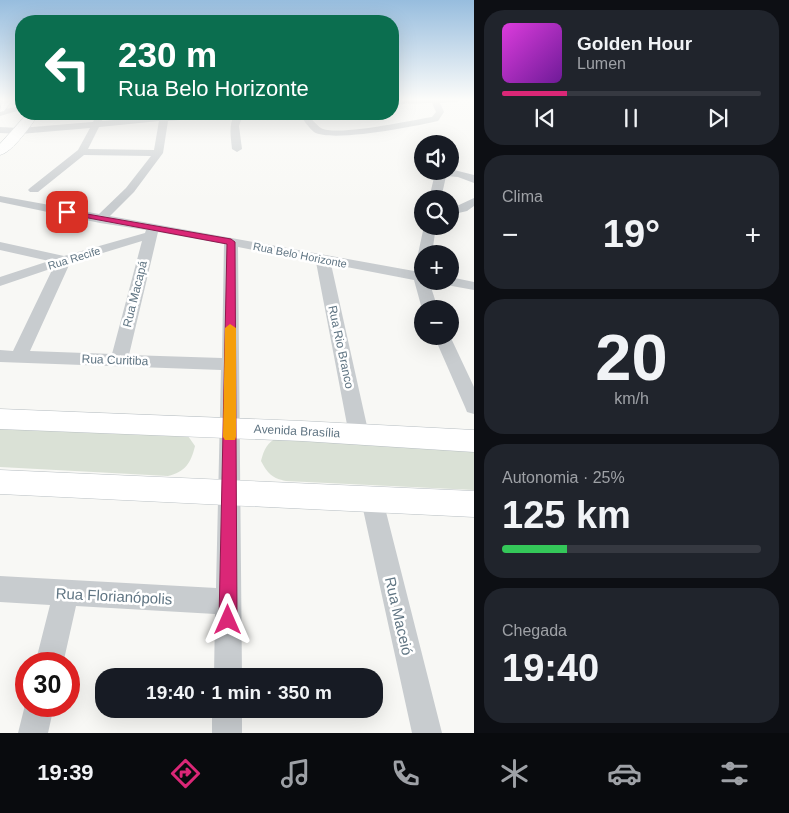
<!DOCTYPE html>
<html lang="pt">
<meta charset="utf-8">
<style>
body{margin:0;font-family:Arial,sans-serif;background:#20242c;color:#f1f3f6;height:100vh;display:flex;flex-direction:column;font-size:19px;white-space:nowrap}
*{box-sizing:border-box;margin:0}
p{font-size:16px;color:#9ea1a6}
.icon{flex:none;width:28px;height:28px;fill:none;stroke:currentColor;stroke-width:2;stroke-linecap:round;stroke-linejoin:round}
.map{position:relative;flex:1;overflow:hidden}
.details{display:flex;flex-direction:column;gap:10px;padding:10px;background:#0d0f14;width:315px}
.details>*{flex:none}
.banner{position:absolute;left:15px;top:15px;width:384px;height:105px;border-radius:20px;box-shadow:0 5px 20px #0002;background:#0b6e4f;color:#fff;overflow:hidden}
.fabs{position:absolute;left:414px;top:135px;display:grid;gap:10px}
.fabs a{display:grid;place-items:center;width:45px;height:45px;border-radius:50%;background:#171b24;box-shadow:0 5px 20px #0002;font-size:25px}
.speed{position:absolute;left:15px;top:652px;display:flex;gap:10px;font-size:25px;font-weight:700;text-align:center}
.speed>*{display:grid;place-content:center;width:65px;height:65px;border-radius:50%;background:#171b24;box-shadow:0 5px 20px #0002;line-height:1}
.speed .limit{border:8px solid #d22;background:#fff;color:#111}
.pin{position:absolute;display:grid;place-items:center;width:42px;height:42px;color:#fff;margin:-21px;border-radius:10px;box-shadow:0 2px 8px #0006}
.me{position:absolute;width:55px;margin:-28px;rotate:0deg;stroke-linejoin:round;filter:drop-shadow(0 0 4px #0008)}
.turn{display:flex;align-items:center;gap:18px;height:105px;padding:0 20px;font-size:22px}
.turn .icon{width:65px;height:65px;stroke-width:2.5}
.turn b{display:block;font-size:35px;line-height:42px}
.big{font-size:38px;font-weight:600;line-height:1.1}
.details .card{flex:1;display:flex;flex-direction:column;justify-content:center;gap:8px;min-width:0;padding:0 18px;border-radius:20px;background:#20242c}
.details .dial{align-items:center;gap:0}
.dial b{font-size:65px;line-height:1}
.song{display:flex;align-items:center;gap:15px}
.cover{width:60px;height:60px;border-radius:8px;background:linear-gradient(135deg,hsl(300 70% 55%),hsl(280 70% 35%))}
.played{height:5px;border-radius:2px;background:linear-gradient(90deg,#db2777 25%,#363941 25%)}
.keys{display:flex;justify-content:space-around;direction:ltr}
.heat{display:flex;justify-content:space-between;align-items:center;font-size:28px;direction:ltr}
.charge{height:8px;border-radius:4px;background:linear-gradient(90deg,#34c759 25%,#363941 0)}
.trip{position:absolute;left:95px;top:668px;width:288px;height:50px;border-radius:20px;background:#171b24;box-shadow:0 5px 20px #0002;font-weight:600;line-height:50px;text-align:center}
.dock{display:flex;height:80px;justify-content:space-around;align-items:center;background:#090b0e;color:#9ea1a6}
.dock .icon{width:35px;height:35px}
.dock .on{color:#db2777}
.dock b{font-size:22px;color:#f1f3f6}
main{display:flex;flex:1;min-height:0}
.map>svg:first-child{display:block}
.green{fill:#dae1d6}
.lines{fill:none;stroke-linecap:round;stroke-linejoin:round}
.secondary-casing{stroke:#b7bec2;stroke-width:1}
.street{fill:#c8cccf;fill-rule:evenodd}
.secondary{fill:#fff;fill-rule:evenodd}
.route{fill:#db2777;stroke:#8e194d}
.slow{fill:#f59e0b}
.labels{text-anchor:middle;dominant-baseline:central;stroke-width:5;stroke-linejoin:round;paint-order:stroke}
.far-street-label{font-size:11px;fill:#607583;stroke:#fff}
.street-label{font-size:12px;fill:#607583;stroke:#fff}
.near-street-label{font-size:15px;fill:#607583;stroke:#fff}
</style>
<main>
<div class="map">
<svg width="474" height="733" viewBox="0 0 474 733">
<rect width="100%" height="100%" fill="#f8f8f5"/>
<!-- green -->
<path class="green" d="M 0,424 L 188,436 L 195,446 C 191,463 185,472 168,476 L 0,467 Z
M 278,437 L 474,444 L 474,490 L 286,481 C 272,478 268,474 261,461 C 264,449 267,443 278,437 Z"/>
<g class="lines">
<!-- secondary casing -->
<g class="secondary-casing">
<path id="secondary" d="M 2,100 L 13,100 L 4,111 L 0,112 Z
M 27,114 L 39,114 C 31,125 13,152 0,155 L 0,144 Z
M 0,409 L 302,421 L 474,430 L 474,452 L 302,441 L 0,429 Z
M 0,470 L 474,491 L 474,517 L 0,494 Z"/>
</g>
<!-- street -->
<path class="street" d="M 392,100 L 461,100 L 457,102 L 440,103 L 444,112 L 438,121 C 416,126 332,143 314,132 C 309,128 303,119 299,114 L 307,114 C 311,118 316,125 321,128 C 337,137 412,120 432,117 L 436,112 L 432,103 L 392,104 Z
M 21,106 L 21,110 L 0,116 L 0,110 Z
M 97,114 L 104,116 L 102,121 L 188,114 L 219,114 L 215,117 L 168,121 L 163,153 L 134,192 L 110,216 L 414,271 L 417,263 L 422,262 L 422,281 L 429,281 L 438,309 L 422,309 L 414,280 L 331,264 L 369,435 L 366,440 L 359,443 L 352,440 L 349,435 L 316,262 L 238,247 L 242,676 L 214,676 L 215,614 L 76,606 L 63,664 L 35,664 L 50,605 L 0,602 L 0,576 L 216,588 L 221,370 L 0,362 L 0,350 L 13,351 L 53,268 L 0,286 L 0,277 L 49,261 L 0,250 L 0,242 L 64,256 L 145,233 L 146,230 L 100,223 L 0,202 L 0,196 L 99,214 L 126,188 L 151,156 L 84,155 L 38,192 L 30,192 L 28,190 L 30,188 L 78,150 L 90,128 L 20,134 L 0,133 L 0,127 L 20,128 L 93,122 ZM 159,121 L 154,150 L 88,149 L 99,127 ZM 158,232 L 224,244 L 222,358 L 129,355 ZM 142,241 L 112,354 L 30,351 L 70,263 Z
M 235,114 L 243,114 L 239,126 L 242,149 L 237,152 L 232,149 C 231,137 228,125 235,114 Z
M 450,169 L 474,175 L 474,183 L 458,177 L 446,176 L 441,199 L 429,199 L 435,173 L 450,171 Z
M 474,198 L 474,206 L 467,211 L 450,215 L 450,207 L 459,205 Z
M 424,226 L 436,226 L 432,254 L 422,254 L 422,257 L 418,254 Z
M 450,277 L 474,282 L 474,290 L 441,284 L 439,281 L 450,281 Z
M 434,336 L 450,336 L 474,387 L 474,414 L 467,412 L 465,407 Z
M 372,490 L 380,493 L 383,500 L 442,733 L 412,733 L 361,500 L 364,493 Z
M 26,701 L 26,706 L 54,706 L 48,733 L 18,733 Z
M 212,709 L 242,709 L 242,733 L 212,733 Z"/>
<!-- secondary -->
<use href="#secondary" class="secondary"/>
</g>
<!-- sky -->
<linearGradient id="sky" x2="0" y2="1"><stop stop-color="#97bdde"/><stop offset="0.49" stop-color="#fcfcfa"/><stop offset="1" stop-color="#fcfcfa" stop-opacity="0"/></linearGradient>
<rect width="474" height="203" fill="url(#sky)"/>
<!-- route -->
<path class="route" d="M 64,210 L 231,239 L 235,242 L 237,620 L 234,627 L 228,629 L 222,627 L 219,620 L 227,244 L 67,214 L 63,212 Z"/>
<!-- slow -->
<path class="slow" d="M 230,324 L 236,328 L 236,437 L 235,440 L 225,440 L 223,437 L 225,328 Z"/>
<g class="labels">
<!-- far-street labels -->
<g class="far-street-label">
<text transform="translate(300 255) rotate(11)">Rua Belo Horizonte</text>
<text transform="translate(74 258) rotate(-17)">Rua Recife</text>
</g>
<!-- street labels -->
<g class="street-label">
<text transform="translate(135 294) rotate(-76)">Rua Macapá</text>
<text transform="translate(341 347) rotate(78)">Rua Rio Branco</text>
<text transform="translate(115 360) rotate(2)">Rua Curitiba</text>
<text transform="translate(297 431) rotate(3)">Avenida Brasília</text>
</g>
<!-- near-street labels -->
<g class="near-street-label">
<text transform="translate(114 596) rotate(3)">Rua Florianópolis</text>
<text transform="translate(399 616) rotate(77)">Rua Maceió</text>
</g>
</g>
</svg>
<div class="fabs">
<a><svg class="icon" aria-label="sound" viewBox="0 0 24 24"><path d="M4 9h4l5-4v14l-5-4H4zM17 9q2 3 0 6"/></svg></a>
<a><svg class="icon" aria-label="search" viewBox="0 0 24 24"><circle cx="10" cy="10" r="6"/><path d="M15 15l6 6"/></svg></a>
<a>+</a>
<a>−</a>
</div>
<div class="speed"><div class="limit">30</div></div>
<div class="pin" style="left:67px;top:212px;background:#d93025"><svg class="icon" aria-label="arrive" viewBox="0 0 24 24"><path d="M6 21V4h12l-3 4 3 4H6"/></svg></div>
<svg class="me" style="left:228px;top:620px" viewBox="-20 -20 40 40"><path d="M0-17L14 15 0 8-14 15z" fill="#db2777" stroke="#fff" stroke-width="4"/></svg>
<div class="trip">19:40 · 1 min · 350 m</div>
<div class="banner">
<div class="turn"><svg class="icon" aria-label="left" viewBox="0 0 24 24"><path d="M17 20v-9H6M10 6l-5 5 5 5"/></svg><div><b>230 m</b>Rua Belo Horizonte</div></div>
</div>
</div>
<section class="details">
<div class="card">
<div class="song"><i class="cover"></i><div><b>Golden Hour</b><p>Lumen</p></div></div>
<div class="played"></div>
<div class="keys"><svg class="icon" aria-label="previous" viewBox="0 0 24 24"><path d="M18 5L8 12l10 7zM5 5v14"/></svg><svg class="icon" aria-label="pause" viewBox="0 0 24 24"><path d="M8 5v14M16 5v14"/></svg><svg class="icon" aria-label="next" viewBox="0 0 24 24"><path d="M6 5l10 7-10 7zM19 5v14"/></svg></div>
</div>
<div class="card"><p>Clima</p>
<div class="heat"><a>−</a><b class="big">19°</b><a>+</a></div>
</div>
<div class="card dial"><b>20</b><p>km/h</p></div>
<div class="card"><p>Autonomia · 25%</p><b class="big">125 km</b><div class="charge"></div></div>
<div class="card"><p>Chegada</p><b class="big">19:40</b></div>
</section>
</main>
<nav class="dock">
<b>19:39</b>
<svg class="icon on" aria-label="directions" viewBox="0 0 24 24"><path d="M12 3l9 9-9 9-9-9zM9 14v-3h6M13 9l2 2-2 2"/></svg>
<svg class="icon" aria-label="music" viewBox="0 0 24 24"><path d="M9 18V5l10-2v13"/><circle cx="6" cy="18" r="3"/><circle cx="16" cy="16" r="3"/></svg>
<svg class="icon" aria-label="phone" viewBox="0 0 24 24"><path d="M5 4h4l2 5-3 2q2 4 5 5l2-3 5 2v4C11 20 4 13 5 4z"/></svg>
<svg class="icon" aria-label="climate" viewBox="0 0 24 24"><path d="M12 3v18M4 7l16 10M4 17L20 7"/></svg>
<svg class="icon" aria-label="car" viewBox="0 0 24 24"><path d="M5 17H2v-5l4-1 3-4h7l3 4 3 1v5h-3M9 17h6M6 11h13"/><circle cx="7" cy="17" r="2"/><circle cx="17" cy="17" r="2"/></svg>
<svg class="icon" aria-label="filters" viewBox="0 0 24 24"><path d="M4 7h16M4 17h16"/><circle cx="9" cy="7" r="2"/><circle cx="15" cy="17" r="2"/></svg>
</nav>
